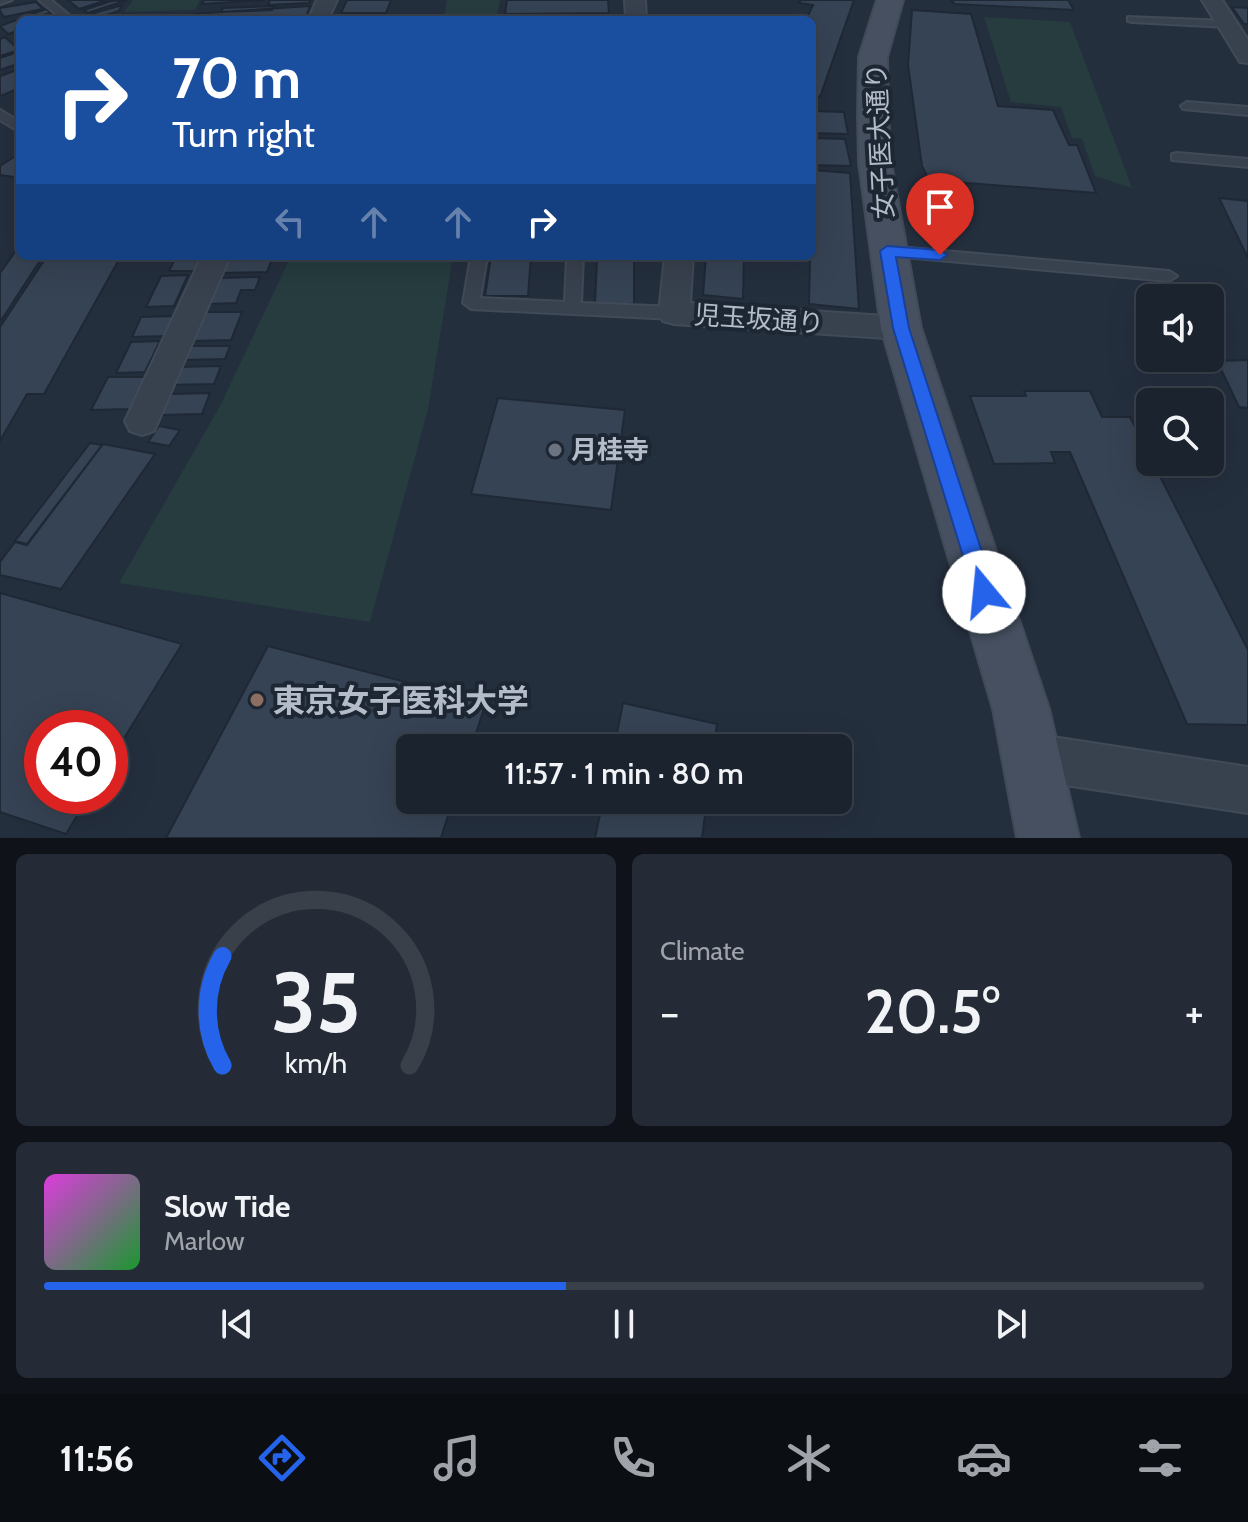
<!DOCTYPE html>
<meta charset="utf-8">
<style>
body{margin:0;font-family:Cabin,"Noto Sans JP",sans-serif;background:#242b36;color:#f1f3f6;height:100vh;display:flex;flex-direction:column;font-size:30px;white-space:nowrap}
*{box-sizing:border-box;margin:0}
p{font-size:26px;color:#a0a4aa}
.icon{flex:none;width:44px;height:44px;fill:none;stroke:currentColor;stroke-width:2;stroke-linecap:round;stroke-linejoin:round}
.map{position:relative;height:838px;overflow:hidden}
.panel{display:flex;flex-direction:column;gap:16px;padding:16px;background:#0f1319;flex:1}
.panel>*{flex:none}
.hud{position:absolute;left:16px;top:16px;width:800px;height:244px;border-radius:12px;box-shadow:0 8px 32px #0002,0 0 0 2px #39404a;background:#1a4fa0;color:#fff;overflow:hidden}
.controls{position:absolute;left:1136px;top:284px;display:grid;gap:16px}
.controls a{display:grid;place-items:center;width:88px;height:88px;border-radius:12px;background:#1b232e;box-shadow:0 8px 32px #0002,0 0 0 2px #39404a;font-size:40px}
.speed{position:absolute;left:24px;top:710px;display:flex;gap:16px;font-size:40px;font-weight:700;text-align:center}
.speed>*{display:grid;place-content:center;width:104px;height:104px;border-radius:50%;background:#1b232e;box-shadow:0 8px 32px #0002,0 0 0 2px #39404a;line-height:1}
.speed .limit{border:12px solid #d22;background:#fff;color:#111}
.pin{position:absolute;display:grid;place-items:center;width:68px;height:68px;color:#fff;margin:-82px -34px;border-radius:50% 50% 50% 0;rotate:-45deg;box-shadow:0 0 8px #0007}
.pin .icon{rotate:45deg}
.me{position:absolute;width:88px;margin:-44px;rotate:343deg;stroke-linejoin:round;filter:drop-shadow(0 0 6px #0008)}
.turn{display:flex;align-items:center;gap:28px;height:168px;padding:0 24px;font-size:36px}
.turn .icon{width:104px;height:104px;stroke-width:2.5}
.turn b{display:block;font-size:56px;line-height:68px}
.lanes{display:flex;align-items:center;height:76px;padding:0 24px;background:#0003;justify-content:center;gap:40px;direction:ltr}
.lanes .off{opacity:.35}
.big{font-size:60px;font-weight:600;line-height:1.1}
.panel .tile{flex:1;display:flex;flex-direction:column;justify-content:center;gap:12px;min-width:0;padding:0 28px;border-radius:12px;background:#242b36}
.panel .dial{align-items:center;gap:0}
.dial svg{height:208px;overflow:visible;fill:none;stroke:#39404a;stroke-width:7;stroke-linecap:round;text-anchor:middle}
.dial text{fill:#f1f3f6;stroke:none}
.song{display:flex;align-items:center;gap:24px}
.cover{width:96px;height:96px;border-radius:12px;background:linear-gradient(135deg,hsl(300 70% 55%),hsl(130 70% 35%))}
.played{height:8px;border-radius:4px;background:linear-gradient(90deg,#2563eb 45%,#39404a 45%)}
.keys{display:flex;justify-content:space-around;direction:ltr}
.heat{display:flex;justify-content:space-between;align-items:center;font-size:44px;direction:ltr}
.panel .tiles{flex:1;display:grid;gap:16px;grid-template-columns:1fr 1fr}
.tile:last-child{grid-column:span 2}
.trip{position:absolute;left:396px;top:734px;width:456px;height:80px;border-radius:12px;background:#1b232e;box-shadow:0 8px 32px #0002,0 0 0 2px #39404a;font-weight:600;line-height:80px;text-align:center}
.menu{display:flex;height:128px;justify-content:space-around;align-items:center;background:#0b0e12;color:#a0a4aa}
.menu .icon{width:56px;height:56px}
.menu .on{color:#2563eb}
.menu b{font-size:36px;color:#f1f3f6}
.map>svg:first-child{display:block}
.green{fill:#263c3f}
.building{fill:#364354;stroke:#1f2835;stroke-width:2}
.lines{fill:none;stroke-linecap:round;stroke-linejoin:round}
.lane-casing{stroke:#414a57;stroke-width:4}
.street-casing{stroke:#414a57;stroke-width:4}
.secondary-casing{stroke:#414a57;stroke-width:4}
.lane{fill:#38414e;fill-rule:evenodd}
.street{fill:#38414e;fill-rule:evenodd}
.secondary{fill:#465061;fill-rule:evenodd}
.route{fill:#2563eb;stroke:#184099;stroke-width:2}
.worship-dot{fill:#6b7280;stroke:#1d2633;stroke-width:3}
.education-dot{fill:#8d6e63;stroke:#1d2633;stroke-width:3}
.labels{text-anchor:middle;dominant-baseline:central;stroke-width:8;stroke-linejoin:round;paint-order:stroke}
.street-label{font-size:26px;fill:#b4bcc9;stroke:#1d2633}
.poi-label{font-size:26px;font-weight:bold;fill:#b4bcc9;stroke:#1d2633;text-anchor:start}
.near-poi-label{font-size:32px;font-weight:bold;fill:#b4bcc9;stroke:#1d2633;text-anchor:start}
</style>
<div class="map">
<svg width="1248" height="838" viewBox="0 0 1248 838">
<rect width="100%" height="100%" fill="#242f3e"/>
<!-- green -->
<path class="green" d="M 133,0 L 200,0 L 195,10 L 124,12 Z
M 447,0 L 500,0 L 496,20 L 444,20 Z
M 984,17 L 1070,22 L 1132,188 L 1095,176 L 1082,139 L 1072,138 L 1061,107 L 1011,102 Z
M 291,256 L 453,256 L 428,409 L 370,622 L 119,583 L 220,406 Z"/>
<!-- building -->
<path class="building" d="M 68,0 L 102,0 L 104,1 L 79,9 Z
M 127,0 L 88,13 L 84,10 L 111,1 Z
M 204,0 L 265,0 L 202,4 Z
M 270,0 L 310,0 L 309,3 L 268,5 Z
M 347,0 L 391,0 L 386,13 L 341,13 Z
M 507,0 L 608,0 L 609,13 L 505,14 Z
M 801,0 L 854,0 L 820,97 L 812,95 L 812,20 L 806,20 L 813,5 L 799,3 Z
M 951,0 L 1068,0 L 1074,10 L 955,4 Z
M 36,2 L 43,9 L 4,17 L 0,11 L 0,8 Z
M 122,5 L 119,11 L 90,20 L 84,16 Z
M 274,6 L 272,10 L 221,12 L 223,8 Z
M 310,6 L 305,20 L 188,20 L 192,14 Z
M 1232,7 L 1248,8 L 1248,24 L 1244,24 Z
M 46,9 L 51,13 L 20,20 L 20,30 L 8,34 L 0,26 Z
M 912,10 L 971,14 L 998,106 L 1053,110 L 1069,145 L 1077,145 L 1096,193 L 929,180 L 922,166 L 908,65 Z
M 5,37 L 19,50 L 0,56 L 0,39 Z
M 15,53 L 20,63 L 0,70 L 0,58 Z
M 20,69 L 20,88 L 0,96 L 0,76 Z
M 812,111 L 844,112 L 848,134 L 812,133 Z
M 812,138 L 845,139 L 851,166 L 812,165 Z
M 20,153 L 20,178 L 0,175 L 0,166 Z
M 812,170 L 850,173 L 859,309 L 809,304 Z
M 1219,198 L 1248,201 L 1248,258 Z
M 20,245 L 20,256 L 43,256 L 0,322 L 0,273 Z
M 47,256 L 121,256 L 44,394 L 27,394 L 0,441 L 0,327 Z
M 229,256 L 273,256 L 267,272 L 221,273 Z
M 491,256 L 531,256 L 528,296 L 485,296 Z
M 597,256 L 634,256 L 634,304 L 595,304 Z
M 706,256 L 744,256 L 743,299 L 703,295 Z
M 205,258 L 199,271 L 169,271 L 175,259 Z
M 188,275 L 174,306 L 146,307 L 161,276 Z
M 260,277 L 255,290 L 241,290 L 236,303 L 208,304 L 219,278 Z
M 206,312 L 242,312 L 231,340 L 193,341 Z
M 174,316 L 164,336 L 132,337 L 141,317 Z
M 160,341 L 145,372 L 116,373 L 131,342 Z
M 188,346 L 230,346 L 225,359 L 183,360 Z
M 1248,360 L 1248,408 L 1239,407 L 1217,361 Z
M 221,366 L 214,384 L 168,385 L 177,367 Z
M 108,377 L 146,377 L 131,409 L 91,410 Z
M 1024,391 L 1090,391 L 1102,417 L 1130,417 L 1248,650 L 1248,725 L 1187,724 L 1070,452 L 1051,452 L 1055,463 L 994,464 L 970,396 L 1026,396 Z
M 210,393 L 202,414 L 160,415 L 169,394 Z
M 498,398 L 625,410 L 611,510 L 471,494 Z
M 159,426 L 180,430 L 169,446 L 148,442 Z
M 90,443 L 102,445 L 27,544 L 15,541 Z
M 103,444 L 155,454 L 61,589 L 0,575 L 0,562 L 15,542 L 27,545 Z
M 0,593 L 182,644 L 110,761 L 110,728 L 42,728 L 42,796 L 89,796 L 66,834 L 0,812 Z
M 268,646 L 486,703 L 471,748 L 410,748 L 410,800 L 453,800 L 441,838 L 166,838 Z
M 623,703 L 717,724 L 714,748 L 614,748 Z
M 603,800 L 707,800 L 702,838 L 595,838 Z"/>
<g class="lines">
<!-- lane casing -->
<g class="lane-casing">
<path id="lane" d="M 0,0 L 12,0 L 0,4 Z
M 39,0 L 51,0 L 75,20 L 63,20 Z
M 1128,17 L 1227,21 L 1232,24 L 1227,27 L 1132,22 L 1128,21 Z
M 1187,102 L 1248,107 L 1248,115 L 1183,109 L 1181,106 Z
M 0,110 L 20,122 L 20,132 L 0,120 Z
M 1177,153 L 1248,159 L 1248,167 L 1172,160 L 1172,154 Z
M 887,246 L 1169,271 L 1177,276 L 1169,281 L 882,255 L 880,251 Z
M 471,256 L 487,256 L 480,298 L 565,302 L 567,256 L 583,256 L 581,303 L 674,307 L 682,313 L 674,319 L 471,309 L 463,303 Z"/>
</g>
<!-- street casing -->
<g class="street-casing">
<path id="street" d="M 317,0 L 337,0 L 328,20 L 308,20 Z
M 625,0 L 645,0 L 646,20 L 626,20 Z
M 1202,0 L 1222,0 L 1248,40 L 1248,63 L 1240,62 Z
M 202,256 L 230,256 L 154,431 L 142,435 L 130,431 L 125,421 Z
M 665,256 L 693,256 L 690,303 L 901,317 L 912,320 L 916,328 L 912,336 L 901,339 L 674,324 L 663,321 L 659,313 Z
M 1033,734 L 1248,767 L 1248,813 L 1033,780 L 1017,773 L 1010,757 L 1017,741 Z"/>
</g>
<!-- secondary casing -->
<g class="secondary-casing">
<path id="secondary" d="M 877,0 L 903,0 L 887,57 L 888,116 L 891,163 L 921,328 L 1049,709 L 1079,838 L 1017,838 L 993,709 L 881,328 L 859,163 L 858,116 L 859,57 Z"/>
</g>
<!-- lane -->
<use href="#lane" class="lane"/>
<!-- street -->
<use href="#street" class="street"/>
<!-- secondary -->
<use href="#secondary" class="secondary"/>
</g>
<!-- route -->
<path class="route" d="M 887,246 L 940,250 L 947,255 L 940,260 L 896,257 L 909,328 L 995,592 L 992,599 L 984,602 L 977,599 L 974,592 L 893,328 L 880,251 Z"/>
<!-- markers -->
<circle class="worship-dot" cx="555" cy="450" r="8"/>
<circle class="education-dot" cx="257" cy="700" r="8"/>
<g class="labels">
<!-- street labels -->
<g class="street-label">
<text transform="translate(880 141) rotate(-93)">女子医大通り</text>
<text transform="translate(759 319) rotate(4)">児玉坂通り</text>
</g>
<!-- poi labels -->
<g class="poi-label">
<text x="571" y="450">月桂寺</text>
</g>
<!-- near-poi labels -->
<g class="near-poi-label">
<text x="273" y="700">東京女子医科大学</text>
</g>
</g>
</svg>
<div class="controls">
<a><svg class="icon" aria-label="sound" viewBox="0 0 24 24"><path d="M4 9h4l5-4v14l-5-4H4zM17 9q2 3 0 6"/></svg></a>
<a><svg class="icon" aria-label="search" viewBox="0 0 24 24"><circle cx="10" cy="10" r="6"/><path d="M15 15l6 6"/></svg></a>
</div>
<div class="speed"><div class="limit">40</div></div>
<div class="pin" style="left:940px;top:255px;background:#d93025"><svg class="icon" aria-label="arrive" viewBox="0 0 24 24"><path d="M6 21V4h12l-3 4 3 4H6"/></svg></div>
<svg class="me" style="left:984px;top:592px" viewBox="-20 -20 40 40"><circle r="19" fill="#fff"/><path d="M0-13L10 11 0 6-10 11z" fill="#2563eb"/></svg>
<div class="trip">11:57 · 1 min · 80 m</div>
<div class="hud">
<div class="turn"><svg class="icon" aria-label="right" viewBox="0 0 24 24"><path d="M7 20v-9h11M14 6l5 5-5 5"/></svg><div><b>70 m</b>Turn right</div></div>
<div class="lanes"><svg class="icon off" aria-label="left" viewBox="0 0 24 24"><path d="M17 20v-9H6M10 6l-5 5 5 5"/></svg><svg class="icon off" aria-label="ahead" viewBox="0 0 24 24"><path d="M12 20V5M6 11l6-6 6 6"/></svg><svg class="icon off" aria-label="ahead" viewBox="0 0 24 24"><path d="M12 20V5M6 11l6-6 6 6"/></svg><svg class="icon" aria-label="right" viewBox="0 0 24 24"><path d="M7 20v-9h11M14 6l5 5-5 5"/></svg></div>
</div>
</div>
<section class="panel">
<div class="tiles">
<div class="tile dial"><svg viewBox="0 0 100 80">
<path d="M14 69A42 42 0 1 1 86 69"/>
<path d="M14 69A42 42 0 0 1 14 27" stroke="#2563eb"/>
<text x="50" y="56" font-size="32" font-weight="700">35</text>
<text x="50" y="72" font-size="11">km/h</text>
</svg></div>
<div class="tile"><p>Climate</p>
<div class="heat"><a>−</a><b class="big">20.5°</b><a>+</a></div>
</div>
<div class="tile">
<div class="song"><i class="cover"></i><div><b>Slow Tide</b><p>Marlow</p></div></div>
<div class="played"></div>
<div class="keys"><svg class="icon" aria-label="previous" viewBox="0 0 24 24"><path d="M18 5L8 12l10 7zM5 5v14"/></svg><svg class="icon" aria-label="pause" viewBox="0 0 24 24"><path d="M8 5v14M16 5v14"/></svg><svg class="icon" aria-label="next" viewBox="0 0 24 24"><path d="M6 5l10 7-10 7zM19 5v14"/></svg></div>
</div>
</div>
</section>
<nav class="menu">
<b>11:56</b>
<svg class="icon on" aria-label="directions" viewBox="0 0 24 24"><path d="M12 3l9 9-9 9-9-9zM9 14v-3h6M13 9l2 2-2 2"/></svg>
<svg class="icon" aria-label="music" viewBox="0 0 24 24"><path d="M9 18V5l10-2v13"/><circle cx="6" cy="18" r="3"/><circle cx="16" cy="16" r="3"/></svg>
<svg class="icon" aria-label="phone" viewBox="0 0 24 24"><path d="M5 4h4l2 5-3 2q2 4 5 5l2-3 5 2v4C11 20 4 13 5 4z"/></svg>
<svg class="icon" aria-label="climate" viewBox="0 0 24 24"><path d="M12 3v18M4 7l16 10M4 17L20 7"/></svg>
<svg class="icon" aria-label="car" viewBox="0 0 24 24"><path d="M5 17H2v-5l4-1 3-4h7l3 4 3 1v5h-3M9 17h6M6 11h13"/><circle cx="7" cy="17" r="2"/><circle cx="17" cy="17" r="2"/></svg>
<svg class="icon" aria-label="filters" viewBox="0 0 24 24"><path d="M4 7h16M4 17h16"/><circle cx="9" cy="7" r="2"/><circle cx="15" cy="17" r="2"/></svg>
</nav>
